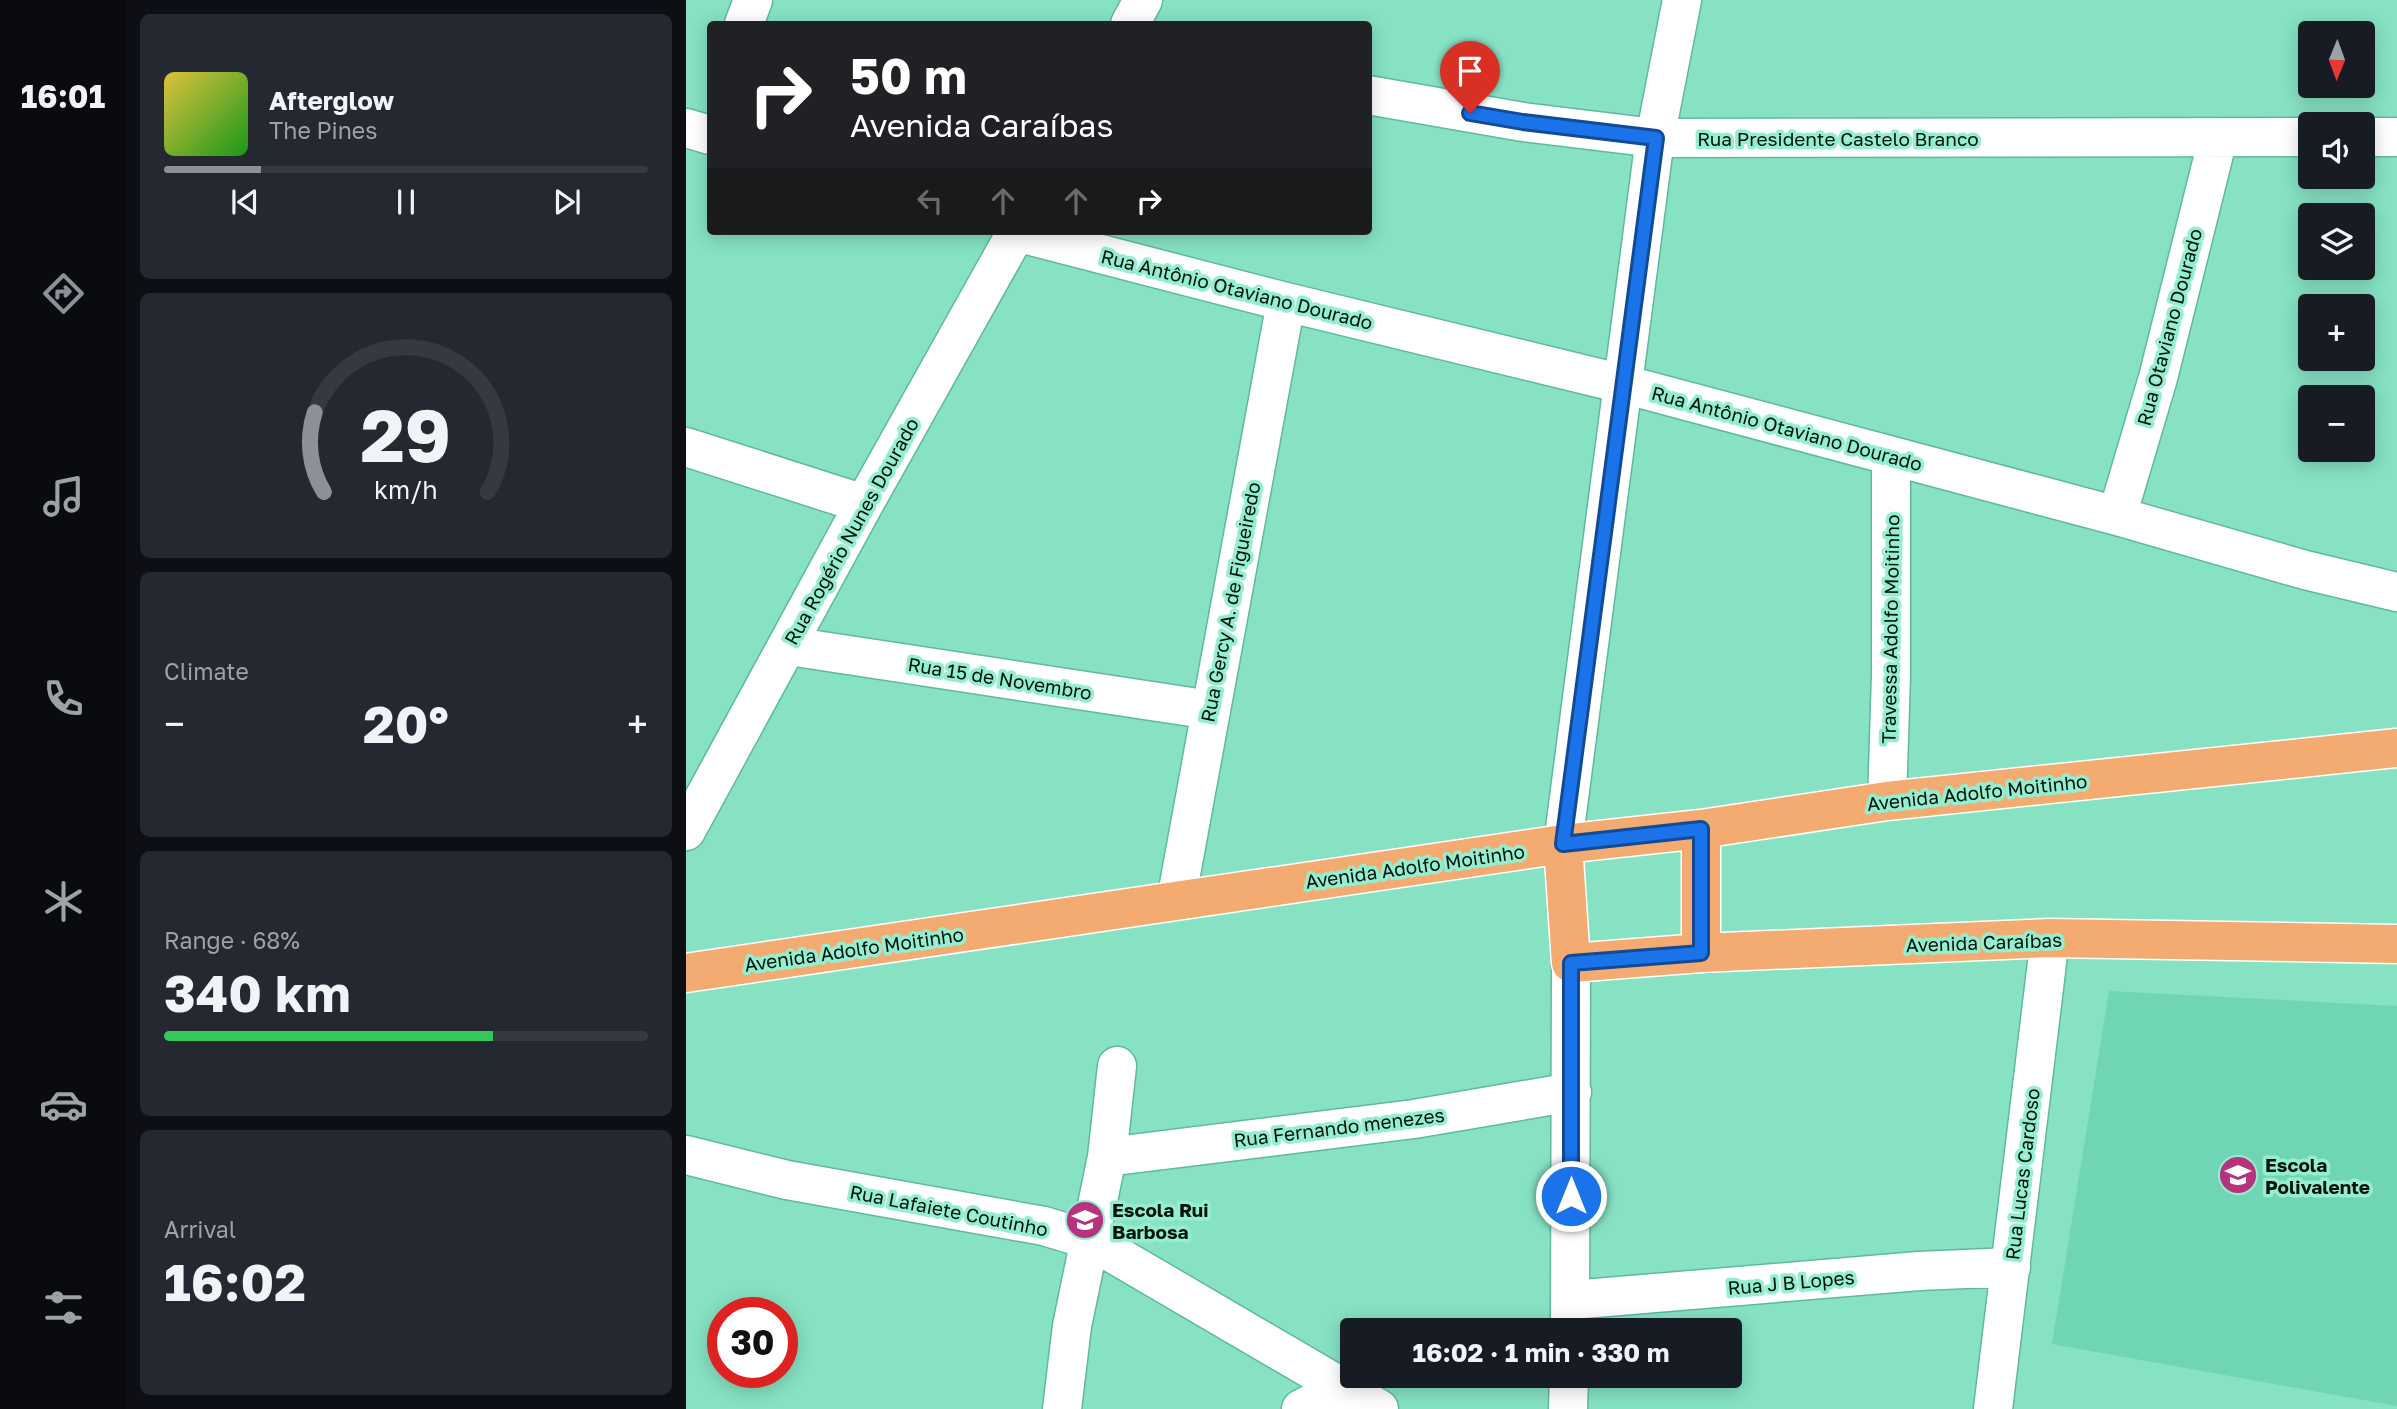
<!DOCTYPE html>
<meta charset="utf-8">
<style>
body{margin:0;font-family:"Golos Text",sans-serif;background:#242831;color:#f1f3f6;height:100vh;display:flex;flex-direction:column;font-size:26px;white-space:nowrap}
*{box-sizing:border-box;margin:0}
p{font-size:23px;color:#9ea1a6}
.icon{flex:none;width:38px;height:38px;fill:none;stroke:currentColor;stroke-width:2;stroke-linecap:round;stroke-linejoin:round}
.map{position:relative;flex:1;overflow:hidden}
.drawer{display:flex;flex-direction:column;gap:14px;padding:14px;background:#0d0f14;width:560px}
.drawer>*{flex:none}
.guide{position:absolute;left:21px;top:21px;width:665px;height:214px;border-radius:7px;box-shadow:0 4px 18px #0003;background:#202124;color:#fff;overflow:hidden}
.needle{width:46px;rotate:181deg}
.controls{position:absolute;left:1612px;top:21px;display:grid;gap:14px}
.controls a{display:grid;place-items:center;width:77px;height:77px;border-radius:7px;background:#171b24;box-shadow:0 4px 18px #0003;font-size:35px}
.speed{position:absolute;left:21px;top:1297px;display:flex;gap:14px;font-size:35px;font-weight:700;text-align:center}
.speed>*{display:grid;place-content:center;width:91px;height:91px;border-radius:50%;background:#171b24;box-shadow:0 4px 18px #0003;line-height:1}
.speed .limit{border:10px solid #d22;background:#fff;color:#111}
.pin{position:absolute;display:grid;place-items:center;width:60px;height:60px;color:#fff;margin:-72px -30px;border-radius:50% 50% 50% 0;rotate:-45deg;box-shadow:0 0 7px #0007}
.pin .icon{rotate:45deg}
.me{position:absolute;width:77px;margin:-38px;rotate:0deg;stroke-linejoin:round;filter:drop-shadow(0 0 5px #0008)}
.turn{display:flex;align-items:center;gap:24px;height:147px;padding:0 28px;font-size:32px}
.turn .icon{width:91px;height:91px;stroke-width:2.5}
.turn b{display:block;font-size:49px;line-height:60px}
.lanes{display:flex;align-items:center;height:66px;padding:0 28px;background:#0003;justify-content:center;gap:35px;direction:ltr}
.lanes .off{opacity:.35}
.big{font-size:52px;font-weight:700;line-height:1.1}
.drawer .tile{flex:1;display:flex;flex-direction:column;justify-content:center;gap:10px;min-width:0;padding:0 24px;border-radius:10px;background:#242831}
.drawer .dial{align-items:center;gap:0}
.dial svg{height:182px;overflow:visible;fill:none;stroke:#363941;stroke-width:7;stroke-linecap:round;text-anchor:middle}
.dial text{fill:#f1f3f6;stroke:none}
.song{display:flex;align-items:center;gap:21px}
.cover{width:84px;height:84px;border-radius:10px;background:linear-gradient(135deg,hsl(50 70% 55%),hsl(120 70% 35%))}
.played{height:7px;border-radius:4px;background:linear-gradient(90deg,#8c9099 20%,#363941 20%)}
.keys{display:flex;justify-content:space-around;direction:ltr}
.heat{display:flex;justify-content:space-between;align-items:center;font-size:38px;direction:ltr}
.charge{height:10px;border-radius:5px;background:linear-gradient(90deg,#34c759 68%,#363941 0)}
.trip{position:absolute;left:654px;top:1318px;width:402px;height:70px;border-radius:7px;background:#171b24;box-shadow:0 4px 18px #0003;font-weight:700;line-height:70px;text-align:center}
main{display:flex;flex:1;min-height:0}
.tabs{display:flex;flex-direction:column;width:126px;justify-content:space-around;align-items:center;background:#090b0e;color:#9ea1a6}
.tabs .icon{width:49px;height:49px}
.tabs .selected{color:#8c9099}
.tabs b{font-size:32px;color:#f1f3f6}
.map>svg:first-child{display:block}
.built{fill:#70d5b5}
.lines{fill:none;stroke-linecap:round;stroke-linejoin:round}
.minor-casing{stroke:#5fba9d;stroke-width:41}
.major-casing{stroke:#fff;stroke-width:41}
.minor{stroke:#fff;stroke-width:38}
.major{stroke:#f3ab72;stroke-width:38}
.route-casing{stroke:#114b97;stroke-width:18}
.route{stroke:#1a73e8;stroke-width:12}
.labels{text-anchor:middle;dominant-baseline:central;stroke-width:7;stroke-linejoin:round;paint-order:stroke}
.street-label{font-size:19px;fill:#00120b;stroke:#94efd0}
.poi-label{font-size:19px;font-weight:bold;fill:#00120b;stroke:#94efd0;text-anchor:start}
</style>
<main>
<nav class="tabs">
<b>16:01</b>
<svg class="icon selected" aria-label="directions" viewBox="0 0 24 24"><path d="M12 3l9 9-9 9-9-9zM9 14v-3h6M13 9l2 2-2 2"/></svg>
<svg class="icon" aria-label="music" viewBox="0 0 24 24"><path d="M9 18V5l10-2v13"/><circle cx="6" cy="18" r="3"/><circle cx="16" cy="16" r="3"/></svg>
<svg class="icon" aria-label="phone" viewBox="0 0 24 24"><path d="M5 4h4l2 5-3 2q2 4 5 5l2-3 5 2v4C11 20 4 13 5 4z"/></svg>
<svg class="icon" aria-label="climate" viewBox="0 0 24 24"><path d="M12 3v18M4 7l16 10M4 17L20 7"/></svg>
<svg class="icon" aria-label="car" viewBox="0 0 24 24"><path d="M5 17H2v-5l4-1 3-4h7l3 4 3 1v5h-3M9 17h6M6 11h13"/><circle cx="7" cy="17" r="2"/><circle cx="17" cy="17" r="2"/></svg>
<svg class="icon" aria-label="filters" viewBox="0 0 24 24"><path d="M4 7h16M4 17h16"/><circle cx="9" cy="7" r="2"/><circle cx="15" cy="17" r="2"/></svg>
</nav>
<section class="drawer">
<div class="tile">
<div class="song"><i class="cover"></i><div><b>Afterglow</b><p>The Pines</p></div></div>
<div class="played"></div>
<div class="keys"><svg class="icon" aria-label="previous" viewBox="0 0 24 24"><path d="M18 5L8 12l10 7zM5 5v14"/></svg><svg class="icon" aria-label="pause" viewBox="0 0 24 24"><path d="M8 5v14M16 5v14"/></svg><svg class="icon" aria-label="next" viewBox="0 0 24 24"><path d="M6 5l10 7-10 7zM19 5v14"/></svg></div>
</div>
<div class="tile dial"><svg viewBox="0 0 100 80">
<path d="M14 69A42 42 0 1 1 86 69"/>
<path d="M14 69A42 42 0 0 1 10 34" stroke="#8c9099"/>
<text x="50" y="56" font-size="32" font-weight="700">29</text>
<text x="50" y="72" font-size="11">km/h</text>
</svg></div>
<div class="tile"><p>Climate</p>
<div class="heat"><a>−</a><b class="big">20°</b><a>+</a></div>
</div>
<div class="tile"><p>Range · 68%</p><b class="big">340 km</b><div class="charge"></div></div>
<div class="tile"><p>Arrival</p><b class="big">16:02</b></div>
</section>
<div class="map">
<svg width="1711" height="1409" viewBox="0 0 1711 1409">
<rect width="100%" height="100%" fill="#86e2c3"/>
<!-- built -->
<path class="built" d="M 1423,991 L 1711,1006 L 1711,1406 L 1366,1344 Z"/>
<g class="lines">
<!-- minor casing -->
<g class="minor-casing">
<path id="minor" d="M 58,24 L 67,0
M 444,24 L 457,0
M 682,95 L 837,122 L 969,138 L 1624,137
M 0,128 L 24,135
M 1676,137 L 1711,137
M 326,231 L 600,302 L 937,384 L 1431,516 L 1619,570 L 1711,592
M 0,447 L 178,504
M 1431,516 L 1472,378 L 1532,138
M 103,646 L 525,710
M 1201,801 L 1205,675 L 1205,456
M 0,831 L 178,504 L 331,231
M 877,844 L 969,138 L 996,0
M 490,901 L 600,302
M 0,1155 L 101,1180 L 358,1226 L 404,1240 L 693,1409
M 421,1157 L 728,1119 L 886,1092
M 885,1300 L 1233,1271 L 1325,1267
M 884,1330 L 885,963
M 376,1409 L 386,1326 L 421,1157 L 431,1066
M 615,1409 L 656,1388
M 882,1409 L 883,1376
M 1307,1409 L 1364,938"/>
</g>
<!-- major casing -->
<g class="major-casing">
<path id="major" d="M 877,844 L 885,963 L 1015,953 L 1364,938 L 1711,944
M 1015,953 L 1015,829
M 0,973 L 877,844 L 1015,829 L 1201,801 L 1711,748"/>
</g>
<!-- minor -->
<use href="#minor" class="minor"/>
<!-- major -->
<use href="#major" class="major"/>
</g>
<g class="lines">
<!-- route casing -->
<g class="route-casing">
<path id="route" d="M 784,113 L 837,122 L 970,138 L 877,844 L 1015,829 L 1015,953 L 885,963 L 885,1196"/>
</g>
<!-- route -->
<use href="#route" class="route"/>
</g>
<!-- icons -->
<defs>
<g id="school-disc" transform="scale(2.0125)"><circle r="9.5" fill="#b6347d" stroke="#94efd0"/><path d="M0-5L7-2L0 1L-7-2ZM-4 1L0 2.5L4 1V4Q0 6-4 4Z" fill="#fff"/></g>
</defs>
<g fill-rule="evenodd">
<use href="#school-disc" x="1552" y="1175"/>
<use href="#school-disc" x="399" y="1220"/>
</g>
<g class="labels">
<!-- street labels -->
<g class="street-label">
<text x="1152" y="138">Rua Presidente Castelo Branco</text>
<text transform="translate(551 289) rotate(14)">Rua Antônio Otaviano Dourado</text>
<text transform="translate(1483 327) rotate(-75)">Rua Otaviano Dourado</text>
<text transform="translate(1101 428) rotate(15)">Rua Antônio Otaviano Dourado</text>
<text transform="translate(165 531) rotate(-61)">Rua Rogério Nunes Dourado</text>
<text transform="translate(544 602) rotate(-79)">Rua Gercy A. de Figueiredo</text>
<text transform="translate(1204 629) rotate(-89)">Travessa Adolfo Moitinho</text>
<text transform="translate(314 678) rotate(9)">Rua 15 de Novembro</text>
<text transform="translate(1291 792) rotate(-6)">Avenida Adolfo Moitinho</text>
<text transform="translate(729 866) rotate(-8)">Avenida Adolfo Moitinho</text>
<text transform="translate(1298 942) rotate(-2)">Avenida Caraíbas</text>
<text transform="translate(168 949) rotate(-8)">Avenida Adolfo Moitinho</text>
<text transform="translate(653 1127) rotate(-7)">Rua Fernando menezes</text>
<text transform="translate(1336 1174) rotate(-83)">Rua Lucas Cardoso</text>
<text transform="translate(263 1210) rotate(11)">Rua Lafaiete Coutinho</text>
<text transform="translate(1105 1282) rotate(-5)">Rua J B Lopes</text>
</g>
<!-- poi labels -->
<g class="poi-label">
<text x="1579" y="1164">Escola<tspan x="1579" dy="22">Polivalente</tspan></text>
<text x="426" y="1209">Escola Rui<tspan x="426" dy="22">Barbosa</tspan></text>
</g>
</g>
</svg>
<div class="controls">
<a><svg class="needle" viewBox="-14 -14 28 28"><path d="M0-13l5 13h-10z" fill="#e53935"/><path d="M0 13l5-13h-10z" fill="#9ea1a6"/></svg></a>
<a><svg class="icon" aria-label="sound" viewBox="0 0 24 24"><path d="M4 9h4l5-4v14l-5-4H4zM17 9q2 3 0 6"/></svg></a>
<a><svg class="icon" aria-label="layers" viewBox="0 0 24 24"><path d="M12 4l9 5-9 5-9-5zM3 14l9 5 9-5"/></svg></a>
<a>+</a>
<a>−</a>
</div>
<div class="speed"><div class="limit">30</div></div>
<div class="pin" style="left:784px;top:113px;background:#d93025"><svg class="icon" aria-label="arrive" viewBox="0 0 24 24"><path d="M6 21V4h12l-3 4 3 4H6"/></svg></div>
<svg class="me" style="left:885px;top:1196px" viewBox="-20 -20 40 40"><circle r="17" fill="#1a73e8" stroke="#fff" stroke-width="3"/><path d="M0-11L8 9 0 5-8 9z" fill="#fff"/></svg>
<div class="trip">16:02 · 1 min · 330 m</div>
<div class="guide">
<div class="turn"><svg class="icon" aria-label="right" viewBox="0 0 24 24"><path d="M7 20v-9h11M14 6l5 5-5 5"/></svg><div><b>50 m</b>Avenida Caraíbas</div></div>
<div class="lanes"><svg class="icon off" aria-label="left" viewBox="0 0 24 24"><path d="M17 20v-9H6M10 6l-5 5 5 5"/></svg><svg class="icon off" aria-label="ahead" viewBox="0 0 24 24"><path d="M12 20V5M6 11l6-6 6 6"/></svg><svg class="icon off" aria-label="ahead" viewBox="0 0 24 24"><path d="M12 20V5M6 11l6-6 6 6"/></svg><svg class="icon" aria-label="right" viewBox="0 0 24 24"><path d="M7 20v-9h11M14 6l5 5-5 5"/></svg></div>
</div>
</div>
</main>
